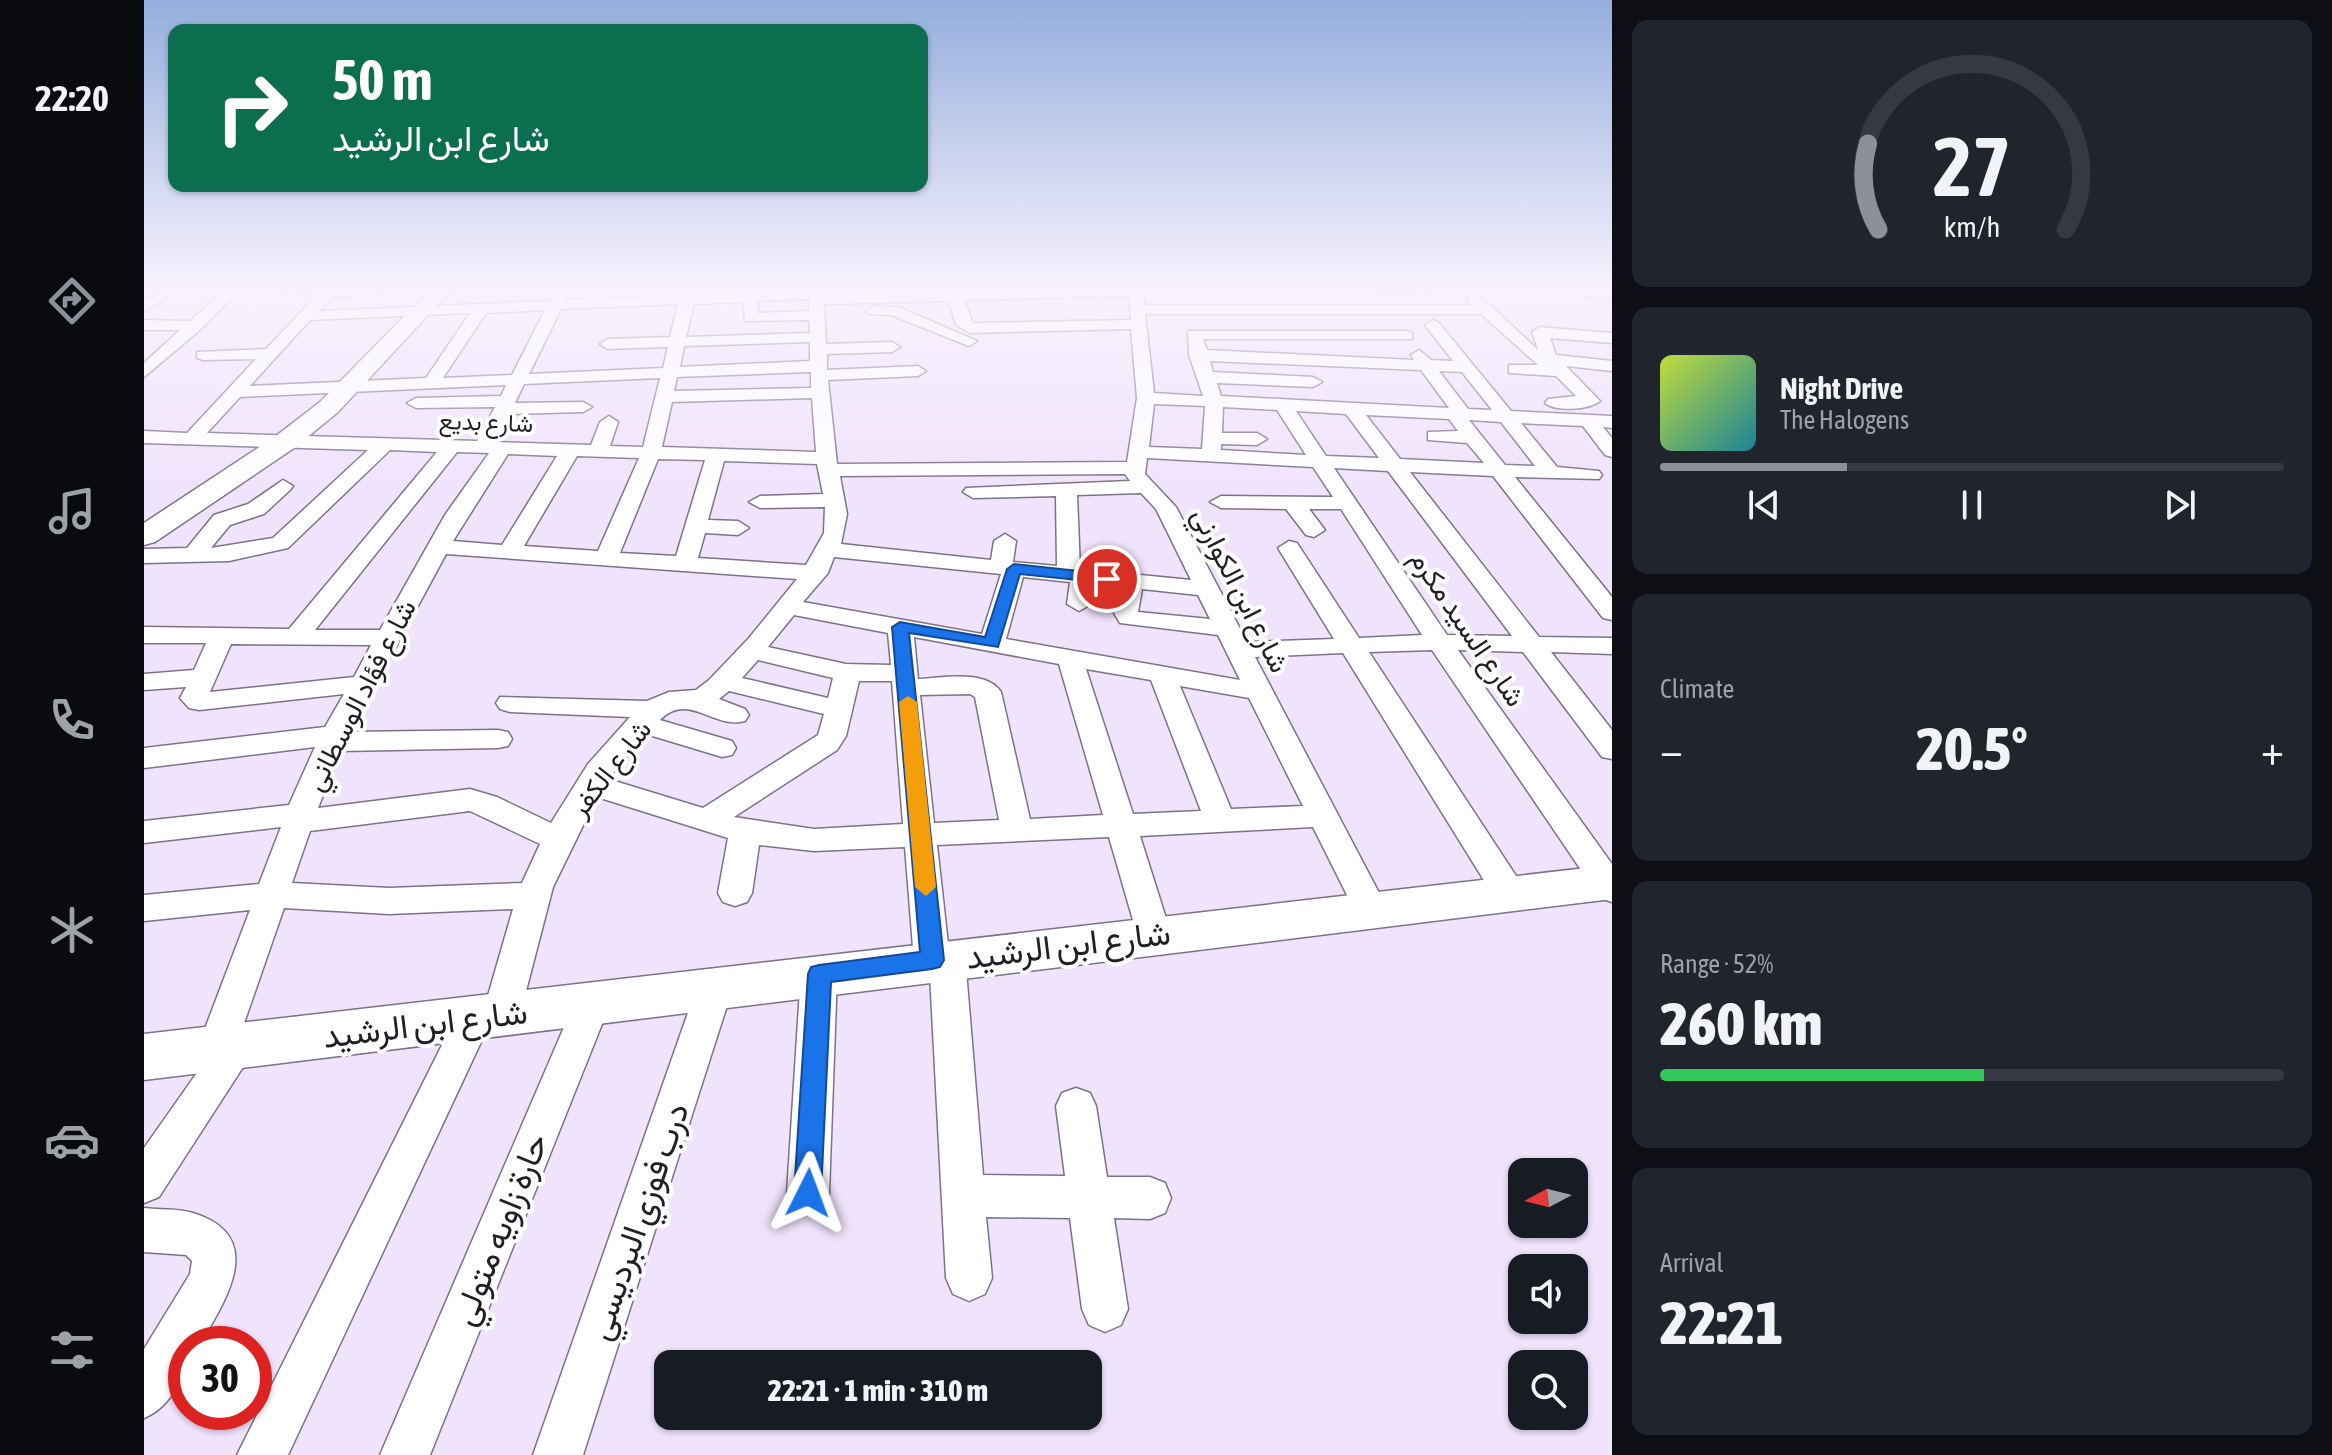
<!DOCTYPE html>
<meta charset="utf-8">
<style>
body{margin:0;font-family:"Asap Condensed",Vazirmatn,sans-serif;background:#20242c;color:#f1f3f6;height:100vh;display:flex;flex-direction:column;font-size:30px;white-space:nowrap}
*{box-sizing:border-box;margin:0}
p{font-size:26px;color:#9ea1a6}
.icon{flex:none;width:44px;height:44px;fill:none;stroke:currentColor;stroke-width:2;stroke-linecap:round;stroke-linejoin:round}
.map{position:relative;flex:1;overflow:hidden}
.side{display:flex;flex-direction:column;gap:20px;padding:20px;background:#0d0f14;width:720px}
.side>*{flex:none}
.guide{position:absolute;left:24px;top:24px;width:760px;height:168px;border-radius:16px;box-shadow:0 2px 6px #0004;background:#0b6e4f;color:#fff;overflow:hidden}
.needle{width:52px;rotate:263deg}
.fabs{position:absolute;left:1364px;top:1158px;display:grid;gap:16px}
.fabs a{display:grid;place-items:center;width:80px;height:80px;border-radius:16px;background:#171b24;box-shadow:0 2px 6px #0004;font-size:40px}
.speed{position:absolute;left:24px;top:1326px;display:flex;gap:16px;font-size:40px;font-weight:700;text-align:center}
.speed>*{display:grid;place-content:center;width:104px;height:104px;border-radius:50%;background:#171b24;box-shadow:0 2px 6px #0004;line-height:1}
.speed .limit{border:12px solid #d22;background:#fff;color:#111}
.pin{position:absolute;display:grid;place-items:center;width:68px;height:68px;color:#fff;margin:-34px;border:4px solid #fff;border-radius:50%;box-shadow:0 2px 8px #0007}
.me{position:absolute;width:88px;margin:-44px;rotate:3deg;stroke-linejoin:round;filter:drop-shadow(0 0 6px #0008)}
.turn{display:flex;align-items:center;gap:28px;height:168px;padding:0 32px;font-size:36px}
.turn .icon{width:104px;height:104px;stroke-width:2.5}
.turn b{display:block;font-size:56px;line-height:68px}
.big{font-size:60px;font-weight:800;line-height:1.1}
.side .tile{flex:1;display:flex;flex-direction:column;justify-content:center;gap:12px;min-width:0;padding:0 28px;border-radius:16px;background:#20242c}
.side .dial{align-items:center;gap:0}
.dial svg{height:208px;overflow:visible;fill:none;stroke:#363941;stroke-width:7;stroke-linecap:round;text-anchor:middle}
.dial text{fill:#f1f3f6;stroke:none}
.song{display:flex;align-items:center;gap:24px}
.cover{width:96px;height:96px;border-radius:12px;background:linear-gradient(135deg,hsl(70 70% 55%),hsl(190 70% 35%))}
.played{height:8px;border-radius:4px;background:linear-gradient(90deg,#8c9099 30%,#363941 30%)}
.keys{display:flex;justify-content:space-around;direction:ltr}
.heat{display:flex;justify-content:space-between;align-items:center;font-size:44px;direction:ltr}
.charge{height:12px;border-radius:6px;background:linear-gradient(90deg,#34c759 52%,#363941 0)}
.trip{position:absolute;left:510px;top:1350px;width:448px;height:80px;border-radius:16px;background:#171b24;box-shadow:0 2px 6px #0004;font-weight:800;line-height:80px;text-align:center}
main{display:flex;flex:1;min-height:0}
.dock{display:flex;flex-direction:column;width:144px;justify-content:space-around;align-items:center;background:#090b0e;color:#9ea1a6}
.dock .icon{width:56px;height:56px}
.dock .active{color:#8c9099}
.dock b{font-size:36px;color:#f1f3f6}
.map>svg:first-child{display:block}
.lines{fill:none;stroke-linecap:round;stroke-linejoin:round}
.lane-casing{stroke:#7e7288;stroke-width:3}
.street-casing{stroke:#7e7288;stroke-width:3}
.secondary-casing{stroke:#7e7288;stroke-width:3}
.path{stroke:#aea3b7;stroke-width:2;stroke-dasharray:1 3;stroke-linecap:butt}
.lane{fill:#fff;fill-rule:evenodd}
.street{fill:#fff;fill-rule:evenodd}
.secondary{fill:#fff;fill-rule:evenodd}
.route{fill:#1a73e8;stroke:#114b97;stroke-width:2}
.slow{fill:#f59e0b}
.labels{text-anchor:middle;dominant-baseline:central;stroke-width:8;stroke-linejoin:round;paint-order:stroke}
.far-street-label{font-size:24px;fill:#221d26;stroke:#fff}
.street-label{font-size:28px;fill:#221d26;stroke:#fff}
.near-street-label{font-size:34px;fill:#221d26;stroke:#fff}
</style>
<main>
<nav class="dock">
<b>22:20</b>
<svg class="icon active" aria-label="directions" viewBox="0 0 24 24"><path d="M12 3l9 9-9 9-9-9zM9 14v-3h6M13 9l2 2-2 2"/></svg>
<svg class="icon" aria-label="music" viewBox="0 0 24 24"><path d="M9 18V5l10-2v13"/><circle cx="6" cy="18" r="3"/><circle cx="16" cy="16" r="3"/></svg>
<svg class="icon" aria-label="phone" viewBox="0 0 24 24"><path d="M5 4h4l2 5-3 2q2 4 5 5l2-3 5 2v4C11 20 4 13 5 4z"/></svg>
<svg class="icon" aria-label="climate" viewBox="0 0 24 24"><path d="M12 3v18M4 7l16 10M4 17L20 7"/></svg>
<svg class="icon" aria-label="car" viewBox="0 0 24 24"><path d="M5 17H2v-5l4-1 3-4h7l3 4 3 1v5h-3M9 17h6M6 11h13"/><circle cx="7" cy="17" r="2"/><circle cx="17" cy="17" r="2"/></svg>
<svg class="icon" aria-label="filters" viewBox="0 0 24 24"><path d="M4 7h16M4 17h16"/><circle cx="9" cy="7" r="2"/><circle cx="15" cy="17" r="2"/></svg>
</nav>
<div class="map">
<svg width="1468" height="1455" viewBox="0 0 1468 1455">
<rect width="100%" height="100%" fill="#f0e3fc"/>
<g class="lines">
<!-- lane casing -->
<g class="lane-casing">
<path id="lane" d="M 1233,287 L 1320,288 L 1324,290 L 1320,292 L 1236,291 Z"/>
</g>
<!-- street casing -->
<g class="street-casing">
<path id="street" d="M 22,287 L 38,287 L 0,312 L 0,301 Z
M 84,287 L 99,287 L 57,329 L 0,377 L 0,363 L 36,330 L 0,330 L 0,320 L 46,321 Z
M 134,287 L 227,287 L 234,291 L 227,295 L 188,297 L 175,311 L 406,301 L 413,289 L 418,288 L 425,292 L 421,300 L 537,295 L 539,287 L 553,287 L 551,295 L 679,287 L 680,295 L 802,292 L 801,287 L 815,287 L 817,292 L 998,287 L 1000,305 L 1327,305 L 1322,298 L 1329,294 L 1347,306 L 1394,350 L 1388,332 L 1396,327 L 1468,333 L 1468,343 L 1406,338 L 1412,355 L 1468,361 L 1468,371 L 1422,366 L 1456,401 C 1445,410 1412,412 1401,403 L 1404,399 L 1432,396 L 1412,376 L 1365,373 L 1365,365 L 1394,365 L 1337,314 L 1001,314 L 1010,393 L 1059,396 L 1045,355 L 1044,331 L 1262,331 L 1268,333 L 1268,339 L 1059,339 L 1063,350 L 1270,360 L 1267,355 L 1275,350 L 1287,360 L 1309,361 L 1281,325 L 1289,320 L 1294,322 L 1367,411 L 1468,416 L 1468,428 L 1459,427 L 1468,438 L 1468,457 L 1461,455 L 1439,426 L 1377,423 L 1413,467 L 1455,471 L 1458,475 L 1455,479 L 1371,477 L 1468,597 L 1468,620 L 1459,618 L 1349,476 L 1266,472 L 1395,637 L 1468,638 L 1468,654 L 1407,652 L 1468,730 L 1468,759 L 1458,757 L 1379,652 L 1314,650 L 1468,864 L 1468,902 L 1456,898 L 1288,650 L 1225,652 L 1378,885 L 1383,894 L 1378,903 L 1366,907 L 1354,903 L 1199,653 L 1111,657 L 1244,910 L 1239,919 L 1227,923 L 1215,919 L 1169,827 L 996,836 L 1027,934 L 1022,944 L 1010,948 L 998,944 L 993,934 L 965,837 L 793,845 L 804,944 L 815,948 L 821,958 L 839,1175 L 921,1176 L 912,1106 L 918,1093 L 932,1088 L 946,1093 L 952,1106 L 963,1177 L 1006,1177 L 1021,1183 L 1027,1198 L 1021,1213 L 1006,1219 L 970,1218 L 984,1309 L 977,1325 L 961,1332 L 945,1325 L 938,1309 L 926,1218 L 842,1217 L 848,1278 L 841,1294 L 825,1301 L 809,1294 L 802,1278 L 786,974 L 776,970 L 770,960 L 761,847 L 670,851 L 615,845 L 608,893 L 603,902 L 591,906 L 579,902 L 574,893 L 584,838 L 453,797 L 409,887 L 376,1014 L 371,1025 L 358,1030 L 345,1025 L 144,1455 L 93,1455 L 317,1007 L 330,1002 L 341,1006 L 369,909 L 245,914 L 140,908 L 98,1029 L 108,1032 L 114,1044 L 15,1197 L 0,1203 L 0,1148 L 62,1060 L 54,1047 L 106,910 L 0,921 L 0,895 L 115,884 L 137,827 L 0,843 L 0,821 L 145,805 L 171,747 L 0,768 L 0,748 L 181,727 L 200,694 L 55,710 L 45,708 L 36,698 L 42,687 L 0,690 L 0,674 L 50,670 L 62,643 L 0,643 L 0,627 L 145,629 L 293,452 L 246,450 L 144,548 L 85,561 L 0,563 L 0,549 L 43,548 L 70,515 L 104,504 L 139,480 L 149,486 L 146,490 L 120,514 L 86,525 L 67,548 L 129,538 L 224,450 L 0,443 L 0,431 L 43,433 L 112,359 L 59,360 L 53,358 L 53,352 L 122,349 L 177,291 L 140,292 ZM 985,296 L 987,320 L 829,323 L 820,300 ZM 665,299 L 665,311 L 614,313 L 613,301 ZM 805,301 L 812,325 L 826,333 L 987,329 L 993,398 L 983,462 L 693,464 L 684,380 L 774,376 L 782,371 L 774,366 L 683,370 L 683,354 L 748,352 L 756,347 L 748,342 L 682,344 L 680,304 ZM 599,302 L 601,321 L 665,320 L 666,333 L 542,337 L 550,304 ZM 534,304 L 526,337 L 464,339 L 456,344 L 464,349 L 524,347 L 519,368 L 385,374 L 417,309 ZM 401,310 L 368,375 L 299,378 L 342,313 ZM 326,313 L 282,378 L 106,386 L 166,320 ZM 666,342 L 666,361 L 536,367 L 540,346 ZM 1066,361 L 1277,370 L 1305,408 L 1077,396 L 1073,383 L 1169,387 L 1178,382 L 1169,377 L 1069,372 ZM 1295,371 L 1318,372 L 1348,410 L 1324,409 ZM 667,372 L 667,388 L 530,391 L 533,377 ZM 516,378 L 499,447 L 466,446 L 474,422 L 465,416 L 456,422 L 447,445 L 352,442 L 365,414 L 439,412 L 448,407 L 439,402 L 371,403 L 380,384 ZM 362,385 L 357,396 L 272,398 L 263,403 L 272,408 L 351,407 L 333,441 L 63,433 L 96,397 ZM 668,398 L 672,452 L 518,447 L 528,402 ZM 1010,404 L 1061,406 L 1058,449 L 1005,447 ZM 1079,407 L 1133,410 L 1162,455 L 1077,450 L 1077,444 L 1113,445 L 1123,439 L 1113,433 L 1078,433 ZM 1152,411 L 1202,414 L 1235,458 L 1182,456 ZM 1222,415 L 1305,419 L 1314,431 L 1284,432 L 1284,440 L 1323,443 L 1340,463 L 1256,459 ZM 1325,420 L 1357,422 L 1391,466 L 1361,465 ZM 313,452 L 345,453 L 301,515 L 236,630 L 171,630 ZM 364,454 L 413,456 L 358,545 L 309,541 ZM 433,456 L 495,458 L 454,551 L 380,546 ZM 1003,458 L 1169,467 L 1189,497 L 1077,496 L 1066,502 L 1077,508 L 1142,509 L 1162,535 L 1170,537 L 1181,530 L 1165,509 L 1197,509 L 1278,635 L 1215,638 L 1153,543 L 1145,541 L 1134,548 L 1190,639 L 1103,642 L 1032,507 L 1001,474 ZM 514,459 L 561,460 L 532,556 L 476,553 ZM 580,461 L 673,464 L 679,494 L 616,496 L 605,502 L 616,508 L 681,507 L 680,533 L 662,565 L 554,558 L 561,533 L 594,535 L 605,528 L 594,521 L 564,520 ZM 1190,468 L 1244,471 L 1368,636 L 1303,635 ZM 981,474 L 986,481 L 822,488 L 819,492 L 829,498 L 912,496 L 913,566 L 869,562 L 872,541 L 861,534 L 850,541 L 847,560 L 697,544 L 703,514 L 696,476 ZM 997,493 L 1012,509 L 1047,580 L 936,569 L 933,495 ZM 302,554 L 653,579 L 605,638 L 565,680 L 552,690 L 525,692 L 503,701 L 356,697 L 352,703 L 356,709 L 366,712 L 486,717 L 444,764 L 407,823 L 353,797 L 326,789 L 174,808 L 197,751 L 354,748 L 364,746 L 368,739 L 364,732 L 354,730 L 206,732 ZM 690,557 L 857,574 L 838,634 L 659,602 L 684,573 ZM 879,577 L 926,582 L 923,604 L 935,611 L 947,604 L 950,584 L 975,587 L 970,613 L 976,623 L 1074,635 L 1096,680 L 862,639 ZM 998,589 L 1054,595 L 1066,619 L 994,612 ZM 650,615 L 744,633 L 747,665 L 702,664 L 624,647 ZM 770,637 L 915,664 L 959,815 L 886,819 L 857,692 C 842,669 798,678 774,679 ZM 87,644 L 227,645 L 210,677 L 66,692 ZM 614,660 L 689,678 L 684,698 L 598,678 ZM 942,669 L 1007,680 L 1057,811 L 989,814 ZM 715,681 L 748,681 L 759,824 L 670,829 L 590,817 L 693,750 L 702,736 ZM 1036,686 L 1105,698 L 1159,806 L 1087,809 ZM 585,691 L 680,714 L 674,735 L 559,808 L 464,779 L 502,734 L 578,757 L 588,755 L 592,748 L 588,741 L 516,720 C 545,691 569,730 601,721 L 605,715 L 601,709 L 575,699 ZM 826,694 L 831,697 L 855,820 L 790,823 L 776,695 ZM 326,811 L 396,844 L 378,883 L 245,888 L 148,883 L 166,831 Z
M 1310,287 L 1468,289 L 1468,297 L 1317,291 Z
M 730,306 L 754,307 L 833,341 L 825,346 L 747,315 L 725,314 L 722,311 Z
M 675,959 L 688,964 L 693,974 L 685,1193 L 679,1208 L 664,1214 L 649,1208 L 643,1193 L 657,974 L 662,964 Z
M 571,972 L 584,976 L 589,987 L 439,1455 L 389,1455 L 553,987 L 558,976 Z
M 448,989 L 461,993 L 466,1004 L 286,1455 L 236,1455 L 430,1004 L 435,993 Z
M 0,1208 C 16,1210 34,1208 49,1213 C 124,1236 82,1300 56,1344 L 42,1344 C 42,1374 29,1406 0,1418 L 0,1349 L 46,1274 L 48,1261 L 42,1255 L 0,1252 Z"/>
</g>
<!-- secondary casing -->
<g class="secondary-casing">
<path id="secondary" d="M 289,287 L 310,287 L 194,412 L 150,448 L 11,542 L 0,545 L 0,523 L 132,436 L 176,402 Z
M 1468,865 L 1468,899 L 0,1080 L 0,1034 Z"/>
</g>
<!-- path -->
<path class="path" d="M 1433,316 L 1462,316"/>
<!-- lane -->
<use href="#lane" class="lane"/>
<!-- street -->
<use href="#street" class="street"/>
<!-- secondary -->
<use href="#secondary" class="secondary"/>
</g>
<!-- sky -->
<linearGradient id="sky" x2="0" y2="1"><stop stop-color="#95aedd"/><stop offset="0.59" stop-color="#f8f2fe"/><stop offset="1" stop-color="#f8f2fe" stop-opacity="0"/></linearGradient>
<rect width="1468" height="490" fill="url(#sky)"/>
<!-- route -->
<path class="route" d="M 870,564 L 963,574 L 971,579 L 963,583 L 876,574 L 854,647 L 765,633 L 800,960 L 796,967 L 788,969 L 687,982 L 677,1193 L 673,1203 L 664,1206 L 654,1203 L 650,1193 L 664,974 L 667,967 L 675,965 L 776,952 L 748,627 L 756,622 L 841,637 L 863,569 Z"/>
<!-- slow -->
<path class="slow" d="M 764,696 L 773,702 L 792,887 L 782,896 L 771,887 L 755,702 Z"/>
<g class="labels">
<!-- far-street labels -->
<g class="far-street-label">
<text transform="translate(342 422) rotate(2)">شارع بديع</text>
</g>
<!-- street labels -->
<g class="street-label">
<text transform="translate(1097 590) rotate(63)">شارع ابن الكوارني</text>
<text transform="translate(1324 628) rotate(56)">شارع السيد مكرم</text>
<text transform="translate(216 695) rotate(-63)">شارع فؤاد الوسطاني</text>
<text transform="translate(466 768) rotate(-52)">شارع الكفر</text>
</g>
<!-- near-street labels -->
<g class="near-street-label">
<text transform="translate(924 944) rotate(-7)">شارع ابن الرشيد</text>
<text transform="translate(281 1023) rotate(-7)">شارع ابن الرشيد</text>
<text transform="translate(493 1221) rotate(-71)">درب فوزي البرديسي</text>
<text transform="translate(355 1229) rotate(-68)">حارة زاويه متولي</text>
</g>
</g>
</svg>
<div class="fabs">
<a><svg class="needle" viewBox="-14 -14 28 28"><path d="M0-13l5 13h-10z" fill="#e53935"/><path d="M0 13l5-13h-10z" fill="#9ea1a6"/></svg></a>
<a><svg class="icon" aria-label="sound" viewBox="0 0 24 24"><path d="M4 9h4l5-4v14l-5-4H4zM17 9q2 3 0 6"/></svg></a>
<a><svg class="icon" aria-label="search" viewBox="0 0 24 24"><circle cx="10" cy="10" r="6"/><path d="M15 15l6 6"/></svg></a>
</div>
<div class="speed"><div class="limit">30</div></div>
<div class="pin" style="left:963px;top:579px;background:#d93025"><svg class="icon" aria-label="arrive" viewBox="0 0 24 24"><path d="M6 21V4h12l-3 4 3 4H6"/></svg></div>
<svg class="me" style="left:664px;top:1193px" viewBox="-20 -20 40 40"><path d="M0-17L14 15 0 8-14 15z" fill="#1a73e8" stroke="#fff" stroke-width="4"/></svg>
<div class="trip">22:21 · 1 min · 310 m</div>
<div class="guide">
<div class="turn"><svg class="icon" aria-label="right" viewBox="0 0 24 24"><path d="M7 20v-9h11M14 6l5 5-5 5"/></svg><div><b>50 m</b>شارع ابن الرشيد</div></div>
</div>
</div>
<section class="side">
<div class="tile dial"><svg viewBox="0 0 100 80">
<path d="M14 69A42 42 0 1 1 86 69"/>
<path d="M14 69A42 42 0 0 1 10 36" stroke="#8c9099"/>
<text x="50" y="56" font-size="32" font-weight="700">27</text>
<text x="50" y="72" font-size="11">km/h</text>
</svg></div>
<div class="tile">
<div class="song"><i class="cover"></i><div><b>Night Drive</b><p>The Halogens</p></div></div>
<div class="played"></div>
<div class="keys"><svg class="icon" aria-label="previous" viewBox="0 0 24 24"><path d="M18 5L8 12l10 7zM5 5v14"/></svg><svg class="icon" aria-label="pause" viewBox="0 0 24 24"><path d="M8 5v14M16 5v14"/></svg><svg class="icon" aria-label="next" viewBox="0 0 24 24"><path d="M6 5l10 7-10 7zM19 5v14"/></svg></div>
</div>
<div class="tile"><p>Climate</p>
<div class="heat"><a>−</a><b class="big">20.5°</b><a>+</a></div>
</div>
<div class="tile"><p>Range · 52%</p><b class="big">260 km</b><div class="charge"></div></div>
<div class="tile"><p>Arrival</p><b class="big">22:21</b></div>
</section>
</main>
